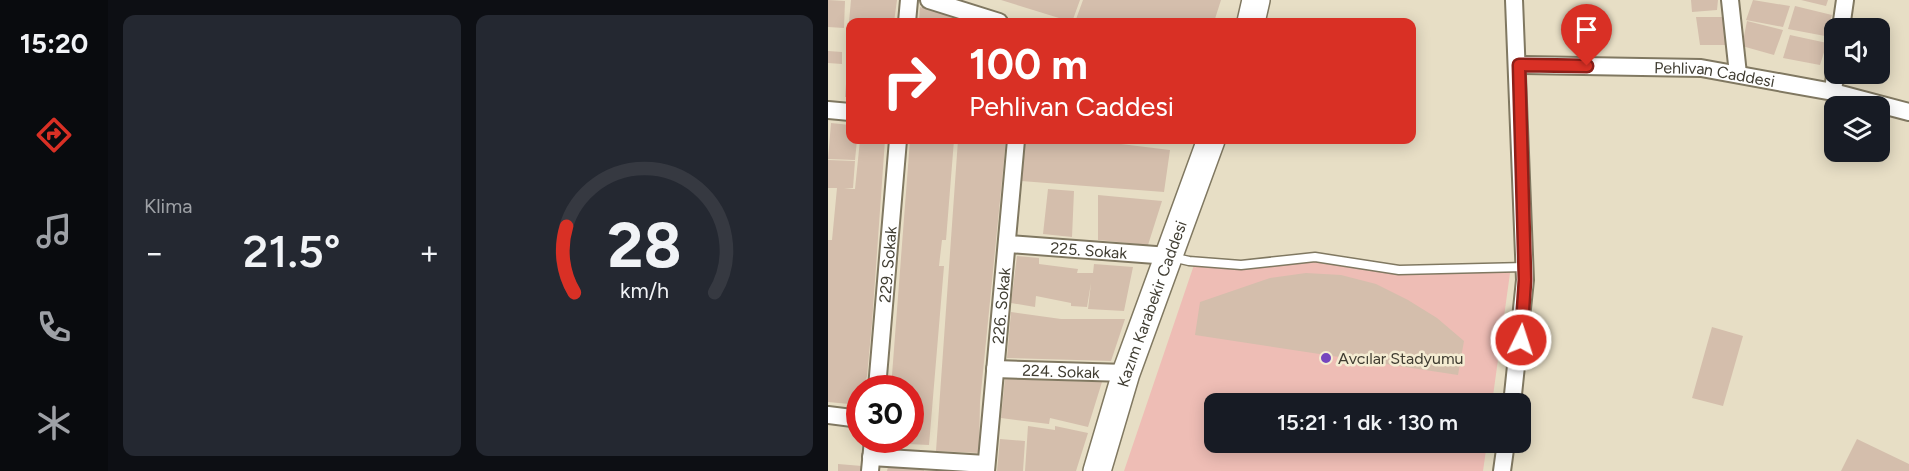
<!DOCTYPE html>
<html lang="tr">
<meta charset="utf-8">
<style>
body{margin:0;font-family:Figtree,sans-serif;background:#242831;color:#f1f3f6;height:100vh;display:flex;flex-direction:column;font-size:22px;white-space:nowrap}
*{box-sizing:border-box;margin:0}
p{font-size:20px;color:#9ea1a6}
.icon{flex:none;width:33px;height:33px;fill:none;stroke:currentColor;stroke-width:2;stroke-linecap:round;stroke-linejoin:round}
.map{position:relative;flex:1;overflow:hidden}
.details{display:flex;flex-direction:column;gap:15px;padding:15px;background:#0d0f14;width:720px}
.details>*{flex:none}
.hud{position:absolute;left:18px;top:18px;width:570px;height:126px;border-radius:12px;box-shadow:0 3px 15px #0003;background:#d93025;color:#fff;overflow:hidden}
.controls{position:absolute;left:996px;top:18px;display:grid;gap:12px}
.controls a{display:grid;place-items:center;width:66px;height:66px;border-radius:12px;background:#171b24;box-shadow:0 3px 15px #0003;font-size:30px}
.speed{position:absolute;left:18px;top:375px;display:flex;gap:12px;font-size:30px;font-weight:700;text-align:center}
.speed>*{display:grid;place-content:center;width:78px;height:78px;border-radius:50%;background:#171b24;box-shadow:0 3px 15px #0003;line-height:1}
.speed .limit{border:9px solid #d22;background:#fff;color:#111}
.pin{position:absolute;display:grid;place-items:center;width:51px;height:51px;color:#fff;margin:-62px -26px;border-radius:50% 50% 50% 0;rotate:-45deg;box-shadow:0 0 6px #0007}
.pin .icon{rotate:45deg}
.me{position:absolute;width:66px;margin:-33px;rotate:4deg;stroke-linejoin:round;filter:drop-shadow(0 0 4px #0008)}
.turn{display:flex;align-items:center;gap:21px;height:126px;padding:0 24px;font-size:27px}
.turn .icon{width:78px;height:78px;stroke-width:2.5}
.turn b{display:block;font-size:42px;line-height:51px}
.big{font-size:45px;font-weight:600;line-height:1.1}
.details .card{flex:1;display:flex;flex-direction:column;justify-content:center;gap:9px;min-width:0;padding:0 21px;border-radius:12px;background:#242831}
.details .dial{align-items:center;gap:0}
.dial svg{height:156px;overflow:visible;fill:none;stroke:#363941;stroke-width:7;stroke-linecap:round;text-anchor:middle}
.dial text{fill:#f1f3f6;stroke:none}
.heat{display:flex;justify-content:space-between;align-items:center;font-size:33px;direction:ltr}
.details .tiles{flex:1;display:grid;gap:15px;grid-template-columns:repeat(2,1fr)}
.trip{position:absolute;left:376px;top:393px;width:327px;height:60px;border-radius:12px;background:#171b24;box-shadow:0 3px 15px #0003;font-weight:600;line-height:60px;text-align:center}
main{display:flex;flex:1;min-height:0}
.tab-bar{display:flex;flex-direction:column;width:108px;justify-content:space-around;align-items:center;background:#090b0e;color:#9ea1a6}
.tab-bar .icon{width:42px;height:42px}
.tab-bar .current{color:#d93025}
.tab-bar b{font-size:27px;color:#f1f3f6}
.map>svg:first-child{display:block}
.green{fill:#eebdb5}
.building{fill:#d4beac}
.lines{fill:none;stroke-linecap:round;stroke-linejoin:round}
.service-casing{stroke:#807861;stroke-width:11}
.minor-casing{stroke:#807861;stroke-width:20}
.primary-casing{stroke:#807861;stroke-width:30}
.service{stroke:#fff;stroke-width:8}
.minor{stroke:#fff;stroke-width:16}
.primary{stroke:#fff;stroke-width:27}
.route-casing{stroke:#8d1f18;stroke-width:15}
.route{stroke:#d93025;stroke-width:10}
.poi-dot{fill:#7546be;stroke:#f4ecd2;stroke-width:2}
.labels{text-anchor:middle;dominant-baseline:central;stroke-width:5;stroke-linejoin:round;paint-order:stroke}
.street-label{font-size:16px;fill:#403d32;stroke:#f4ecd2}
.poi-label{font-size:16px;fill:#403d32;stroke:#f4ecd2;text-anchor:start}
</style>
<main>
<nav class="tab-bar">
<b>15:20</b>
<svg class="icon current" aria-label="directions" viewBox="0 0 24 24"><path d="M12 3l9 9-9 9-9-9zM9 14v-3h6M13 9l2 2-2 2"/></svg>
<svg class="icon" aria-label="music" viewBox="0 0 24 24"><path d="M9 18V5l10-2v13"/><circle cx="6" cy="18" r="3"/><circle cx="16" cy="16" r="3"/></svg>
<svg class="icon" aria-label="phone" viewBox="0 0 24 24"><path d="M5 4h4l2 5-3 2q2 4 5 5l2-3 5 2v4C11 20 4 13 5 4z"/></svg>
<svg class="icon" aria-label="climate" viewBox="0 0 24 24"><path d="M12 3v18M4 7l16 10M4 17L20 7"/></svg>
</nav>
<section class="details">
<div class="tiles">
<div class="card"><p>Klima</p>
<div class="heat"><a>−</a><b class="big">21.5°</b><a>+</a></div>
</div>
<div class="card dial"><svg viewBox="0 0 100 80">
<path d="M14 69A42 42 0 1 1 86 69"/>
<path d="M14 69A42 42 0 0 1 10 35" stroke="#d93025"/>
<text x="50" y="56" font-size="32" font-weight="700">28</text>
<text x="50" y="72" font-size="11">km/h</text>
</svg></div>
</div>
</section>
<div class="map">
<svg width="1081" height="471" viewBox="0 0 1081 471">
<rect width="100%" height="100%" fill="#e7dec5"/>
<!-- green -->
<path class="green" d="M 369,256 L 413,268 L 487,258 L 571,272 L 683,266 L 664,403 L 387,404 L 387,442 L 659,443 L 655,471 L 296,471 Z"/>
<!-- building -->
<path class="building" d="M 0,0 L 17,1 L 16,28 L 0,27 Z
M 23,0 L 69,0 L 66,22 L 21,22 Z
M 173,0 L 252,0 L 244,22 Z
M 255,0 L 393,0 L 386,22 L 247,22 Z
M 863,0 L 890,0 L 889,10 L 864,12 Z
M 925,0 L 962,6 L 955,27 L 918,20 Z
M 973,0 L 1000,0 L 998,6 Z
M 967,6 L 1004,15 L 997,36 L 960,29 Z
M 92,7 L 143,22 L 91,22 Z
M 868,17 L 896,17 L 899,45 L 872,45 Z
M 919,21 L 955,30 L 946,55 L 914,46 Z
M 962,35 L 999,43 L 992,65 L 955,58 Z
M 21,45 L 22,45 L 22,97 L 17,97 Z
M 0,51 L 14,52 L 14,64 L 0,63 Z
M 3,123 L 22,125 L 22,140 L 29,140 L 27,160 L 0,159 Z
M 32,140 L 57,140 L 44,323 L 39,376 L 36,388 L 32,388 L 32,405 L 0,402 L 0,240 L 4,240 L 9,188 L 0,188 L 0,160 L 27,161 L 25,188 L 16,189 L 27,189 Z
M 82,140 L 126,140 L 118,240 L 114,240 L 111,266 L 116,266 L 101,445 L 59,443 L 59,440 L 82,440 L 82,388 L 63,388 Z
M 130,140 L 178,140 L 152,402 L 151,453 L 108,451 Z
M 197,140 L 260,140 L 342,150 L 336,192 L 193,181 Z
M 220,189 L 246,191 L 244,237 L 215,234 Z
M 270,195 L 334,201 L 320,245 L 270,240 Z
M 189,256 L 211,258 L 211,264 L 250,269 L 249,273 L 265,273 L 266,264 L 305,267 L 296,311 L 260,309 L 263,283 L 259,307 L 243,306 L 243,303 L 208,296 L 207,307 L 183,303 Z
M 478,273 L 513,275 L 548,284 L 580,300 L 609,318 L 636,341 L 630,375 L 367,335 L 372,302 L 442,278 Z
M 183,312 L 233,319 L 297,319 L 283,361 L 179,358 Z
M 884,327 L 915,336 L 895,406 L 864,398 Z
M 177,378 L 204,380 L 274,382 L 260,427 L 222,418 L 221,424 L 173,418 Z
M 200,426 L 227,430 L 227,426 L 260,433 L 248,471 L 197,471 Z
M 172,439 L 197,441 L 195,471 L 169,471 Z
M 1029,439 L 1081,464 L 1081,471 L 1013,471 Z
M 10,464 L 34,466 L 34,471 L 10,471 Z
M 60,467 L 96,469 L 96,471 L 59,471 Z"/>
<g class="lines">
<!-- service casing -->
<g class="service-casing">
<path id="service" d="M 344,257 L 361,261 L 413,265 L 487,257 L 571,270 L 697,267"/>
</g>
<!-- minor casing -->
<g class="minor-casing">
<g id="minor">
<path d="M 101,0 L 171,22"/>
<path d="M 902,0 L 910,74"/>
<path d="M 79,22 L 81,0"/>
<path d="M 1013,28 L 1017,0"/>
<path id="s1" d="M 691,65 L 873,68 L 1005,92 L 1081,112"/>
<path d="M 1005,92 L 1007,74"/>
<path d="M 0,110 L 22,112"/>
<path id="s2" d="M 180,244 L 341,256"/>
<path id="s3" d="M 167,369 L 298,373"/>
<path id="s4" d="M 49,388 L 70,140"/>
<path d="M 684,404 L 697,280 L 686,0"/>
<path d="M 0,415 L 32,419"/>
<path d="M 43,457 L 158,464"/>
<path d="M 42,471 L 45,440"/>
<path id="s5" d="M 158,471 L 188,140"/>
<path d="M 674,471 L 678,442"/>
</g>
</g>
<!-- primary casing -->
<g class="primary-casing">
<g id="primary">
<path d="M 423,22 L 428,0"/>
<path id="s6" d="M 269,471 L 298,373 L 383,140"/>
</g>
</g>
<!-- service -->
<use href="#service" class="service"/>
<!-- minor -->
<use href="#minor" class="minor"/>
<!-- primary -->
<use href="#primary" class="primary"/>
</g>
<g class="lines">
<!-- route casing -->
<g class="route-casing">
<path id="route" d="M 693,340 L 697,280 L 691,65 L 759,66"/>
</g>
<!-- route -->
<use href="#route" class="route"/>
</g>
<!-- markers -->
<circle class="poi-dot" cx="498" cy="358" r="6"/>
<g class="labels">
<!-- street labels -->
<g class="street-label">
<text stroke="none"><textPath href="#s1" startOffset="196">Pehlivan Caddesi</textPath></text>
<text stroke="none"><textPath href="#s2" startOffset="81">225. Sokak</textPath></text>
<text stroke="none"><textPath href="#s4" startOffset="124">229. Sokak</textPath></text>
<text stroke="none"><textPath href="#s5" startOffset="166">226. Sokak</textPath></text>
<text stroke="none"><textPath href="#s6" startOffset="176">Kazım Karabekir Caddesi</textPath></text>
<text stroke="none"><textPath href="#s3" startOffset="66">224. Sokak</textPath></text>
</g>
<!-- poi labels -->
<g class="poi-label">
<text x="510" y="358">Avcılar Stadyumu</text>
</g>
</g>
</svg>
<div class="controls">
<a><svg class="icon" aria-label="sound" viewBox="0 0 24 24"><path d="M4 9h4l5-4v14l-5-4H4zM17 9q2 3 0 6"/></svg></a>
<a><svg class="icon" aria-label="layers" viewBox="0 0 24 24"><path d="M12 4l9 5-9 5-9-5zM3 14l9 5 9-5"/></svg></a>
</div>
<div class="speed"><div class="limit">30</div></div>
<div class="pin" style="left:759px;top:66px;background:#d93025"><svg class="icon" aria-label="arrive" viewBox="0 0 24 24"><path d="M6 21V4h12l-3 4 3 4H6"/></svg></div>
<svg class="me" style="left:693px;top:340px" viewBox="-20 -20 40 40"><circle r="17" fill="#d93025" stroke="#fff" stroke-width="3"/><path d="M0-11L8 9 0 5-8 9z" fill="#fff"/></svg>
<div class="trip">15:21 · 1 dk · 130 m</div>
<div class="hud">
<div class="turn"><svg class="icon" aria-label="right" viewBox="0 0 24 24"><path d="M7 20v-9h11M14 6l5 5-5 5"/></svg><div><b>100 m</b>Pehlivan Caddesi</div></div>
</div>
</div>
</main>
